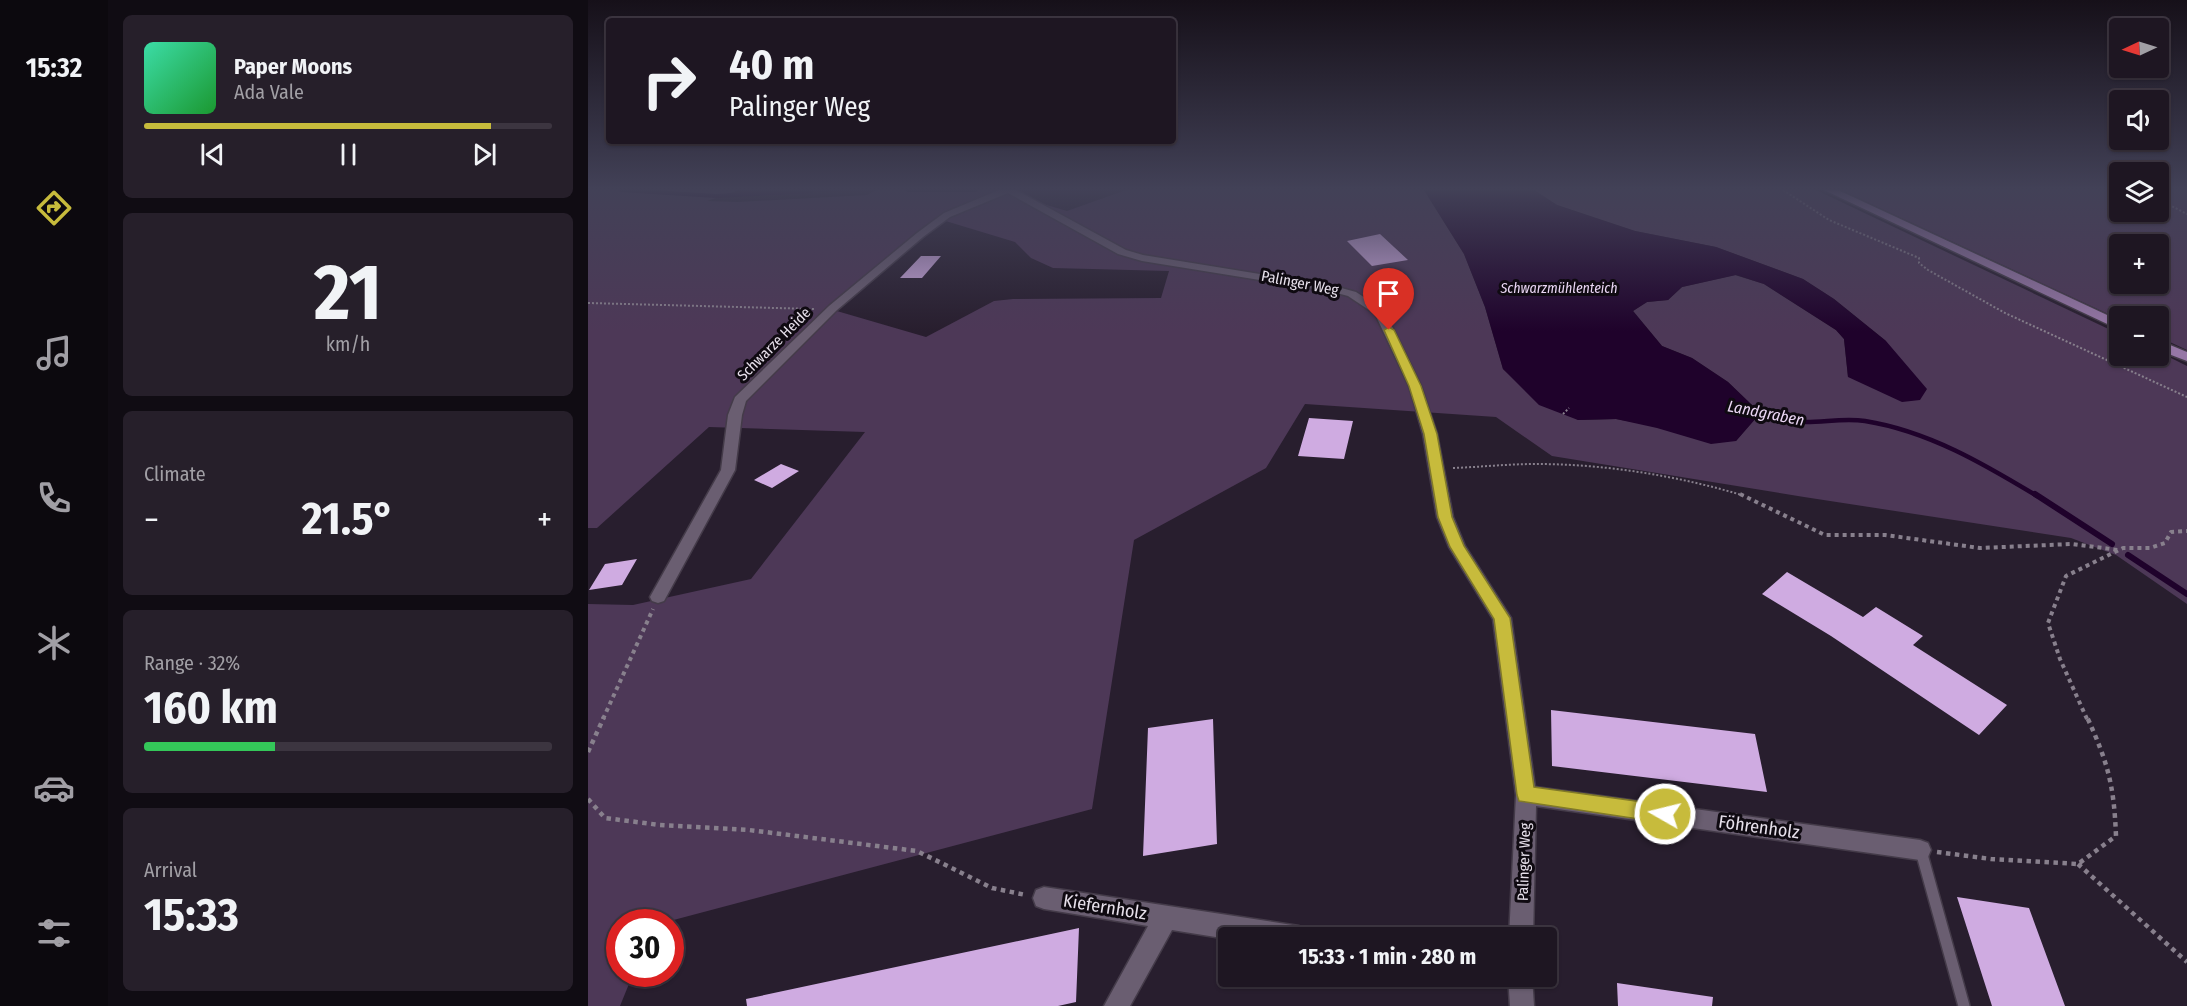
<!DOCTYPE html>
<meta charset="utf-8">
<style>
body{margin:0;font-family:"Fira Sans Condensed",sans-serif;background:#261f2a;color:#f1f3f6;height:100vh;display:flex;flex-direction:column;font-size:22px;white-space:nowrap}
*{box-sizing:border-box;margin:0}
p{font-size:20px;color:#a19fa5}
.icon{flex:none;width:33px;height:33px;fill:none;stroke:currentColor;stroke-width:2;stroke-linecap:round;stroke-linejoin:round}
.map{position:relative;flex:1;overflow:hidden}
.details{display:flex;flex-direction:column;gap:15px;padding:15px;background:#100c13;width:480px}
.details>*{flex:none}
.guide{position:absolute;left:18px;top:18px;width:570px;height:126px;border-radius:6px;box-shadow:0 2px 4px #0004,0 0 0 2px #3c3540;background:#1e1622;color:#f1f3f6;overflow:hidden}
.needle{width:39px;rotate:266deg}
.fabs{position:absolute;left:1521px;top:18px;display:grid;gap:12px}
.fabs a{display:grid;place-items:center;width:60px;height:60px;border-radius:6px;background:#1e1622;box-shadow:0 2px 4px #0004,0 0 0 2px #3c3540;font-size:30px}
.speed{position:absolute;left:18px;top:909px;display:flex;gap:12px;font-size:30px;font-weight:700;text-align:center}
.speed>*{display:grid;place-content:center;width:78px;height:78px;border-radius:50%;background:#1e1622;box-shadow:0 2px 4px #0004,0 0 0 2px #3c3540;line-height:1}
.speed .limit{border:9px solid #d22;background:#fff;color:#111}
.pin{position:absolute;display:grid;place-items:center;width:51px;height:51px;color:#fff;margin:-62px -26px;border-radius:50% 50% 50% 0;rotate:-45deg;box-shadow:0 0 6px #0007}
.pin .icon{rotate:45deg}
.me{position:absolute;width:66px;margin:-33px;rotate:278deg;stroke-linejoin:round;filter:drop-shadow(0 0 4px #0008)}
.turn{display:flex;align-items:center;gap:21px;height:126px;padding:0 24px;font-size:27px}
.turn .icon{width:78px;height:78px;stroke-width:2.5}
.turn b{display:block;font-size:42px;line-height:51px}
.big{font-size:45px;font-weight:700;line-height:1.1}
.details .widget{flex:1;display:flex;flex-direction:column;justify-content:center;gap:9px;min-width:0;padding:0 21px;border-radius:9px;background:#261f2a}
.details .dial{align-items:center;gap:0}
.dial b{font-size:78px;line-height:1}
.song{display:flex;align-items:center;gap:18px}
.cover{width:72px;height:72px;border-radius:9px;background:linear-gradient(135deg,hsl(160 70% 55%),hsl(130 70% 35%))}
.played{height:6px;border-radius:3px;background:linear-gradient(90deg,#c7bb3c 85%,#3c3540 85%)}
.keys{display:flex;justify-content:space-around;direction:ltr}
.heat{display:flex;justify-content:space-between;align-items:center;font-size:33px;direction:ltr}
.charge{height:9px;border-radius:4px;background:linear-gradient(90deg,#34c759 32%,#3c3540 0)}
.trip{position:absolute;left:630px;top:927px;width:339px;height:60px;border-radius:6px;background:#1e1622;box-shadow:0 2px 4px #0004,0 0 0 2px #3c3540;font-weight:700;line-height:60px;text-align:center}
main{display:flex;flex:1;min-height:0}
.tab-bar{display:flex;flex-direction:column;width:108px;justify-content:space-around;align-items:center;background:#0c090e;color:#a19fa5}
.tab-bar .icon{width:42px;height:42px}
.tab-bar .selected{color:#c7bb3c}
.tab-bar b{font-size:27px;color:#f1f3f6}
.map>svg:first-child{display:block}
.green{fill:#4d3857;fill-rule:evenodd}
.water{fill:#1f022b}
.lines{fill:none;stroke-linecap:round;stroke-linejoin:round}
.stream-far2{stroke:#1f022b;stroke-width:4}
.stream-far1{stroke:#1f022b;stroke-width:4.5}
.stream{stroke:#1f022b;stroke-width:6}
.building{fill:#cfabe1}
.lane-casing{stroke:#443b49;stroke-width:14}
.street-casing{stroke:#443b49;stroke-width:3}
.primary-casing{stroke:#443b49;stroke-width:3}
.path-far2{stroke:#88808d;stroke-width:2;stroke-dasharray:2 2;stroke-linecap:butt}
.path-far1{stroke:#88808d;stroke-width:4;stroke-dasharray:4 4;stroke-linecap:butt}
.path{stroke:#88808d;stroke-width:4.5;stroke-dasharray:4.5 4.5;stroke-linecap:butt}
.lane{stroke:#6a5e71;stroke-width:11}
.street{fill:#6a5e71;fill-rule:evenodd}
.primary{fill:#9677a6;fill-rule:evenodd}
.route{fill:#c7bb3c;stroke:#817a27;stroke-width:1.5}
.labels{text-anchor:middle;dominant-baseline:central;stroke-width:6;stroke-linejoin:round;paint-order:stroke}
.far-water-label{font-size:14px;font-style:italic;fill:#ebd7f5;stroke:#0f0a11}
.street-label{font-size:15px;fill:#e7e0eb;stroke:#0f0a11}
.water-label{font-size:16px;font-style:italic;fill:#ebd7f5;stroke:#0f0a11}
.near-street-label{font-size:18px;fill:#e7e0eb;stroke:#0f0a11}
</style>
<main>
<nav class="tab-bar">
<b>15:32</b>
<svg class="icon selected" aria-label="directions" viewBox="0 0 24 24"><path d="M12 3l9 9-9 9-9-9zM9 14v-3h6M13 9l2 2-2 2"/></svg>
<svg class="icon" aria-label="music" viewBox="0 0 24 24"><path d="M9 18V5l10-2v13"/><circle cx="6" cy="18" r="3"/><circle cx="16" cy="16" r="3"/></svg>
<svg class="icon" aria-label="phone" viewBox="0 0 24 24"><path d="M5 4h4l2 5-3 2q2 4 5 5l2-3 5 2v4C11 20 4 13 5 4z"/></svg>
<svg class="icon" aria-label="climate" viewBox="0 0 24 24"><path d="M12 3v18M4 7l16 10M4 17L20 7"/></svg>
<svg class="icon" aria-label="car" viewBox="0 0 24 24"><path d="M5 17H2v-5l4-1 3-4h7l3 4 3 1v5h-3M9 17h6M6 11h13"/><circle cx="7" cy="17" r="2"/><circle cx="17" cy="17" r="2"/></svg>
<svg class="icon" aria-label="filters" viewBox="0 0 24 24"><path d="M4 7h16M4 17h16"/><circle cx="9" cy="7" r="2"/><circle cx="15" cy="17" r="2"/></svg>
</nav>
<section class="details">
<div class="widget">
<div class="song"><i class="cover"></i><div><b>Paper Moons</b><p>Ada Vale</p></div></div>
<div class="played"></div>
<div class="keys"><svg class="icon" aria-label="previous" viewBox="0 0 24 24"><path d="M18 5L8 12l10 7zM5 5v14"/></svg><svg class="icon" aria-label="pause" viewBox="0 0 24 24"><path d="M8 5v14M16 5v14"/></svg><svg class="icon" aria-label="next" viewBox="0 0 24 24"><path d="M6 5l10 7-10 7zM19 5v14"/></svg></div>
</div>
<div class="widget dial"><b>21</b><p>km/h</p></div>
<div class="widget"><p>Climate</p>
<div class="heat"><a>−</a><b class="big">21.5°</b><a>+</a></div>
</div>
<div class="widget"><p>Range · 32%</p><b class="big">160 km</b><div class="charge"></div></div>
<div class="widget"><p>Arrival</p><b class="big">15:33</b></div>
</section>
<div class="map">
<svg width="1599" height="1006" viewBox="0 0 1599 1006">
<rect width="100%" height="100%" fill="#281e2e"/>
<!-- green -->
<path class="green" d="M 0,190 L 151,190 L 119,201 L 150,202 L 279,195 L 288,190 L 408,190 L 479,211 L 538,190 L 836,190 L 876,254 L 897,307 L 915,369 L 934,386 L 990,420 L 1028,419 L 1148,441 L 1168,418 L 1165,406 L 1140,382 L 1104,358 L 1074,346 L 1045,311 L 1059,302 L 1080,300 L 1094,287 L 1147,275 L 1176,284 L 1248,330 L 1256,339 L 1260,377 L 1298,341 L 1246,299 L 1215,279 L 1128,247 L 1047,231 L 969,205 L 946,190 L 1228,190 L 1531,334 L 1532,356 L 1570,356 L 1571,352 L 1599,366 L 1599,604 L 1528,555 L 1483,538 L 1216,497 L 964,456 L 908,417 L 717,404 L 678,468 L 546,540 L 504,809 L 78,922 L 32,922 L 32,974 L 45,974 L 32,1006 L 0,1006 L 0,604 L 45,605 L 163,579 L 277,432 L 121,427 L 9,528 L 0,528 ZM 351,219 L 427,242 L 443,258 L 465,268 L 581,271 L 573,298 L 425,299 L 406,301 L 338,337 L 242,309 Z
M 1253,190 L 1531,190 L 1532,212 L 1570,212 L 1571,190 L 1599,190 L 1599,350 L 1571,337 L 1570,316 L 1532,316 L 1531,319 ZM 1532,244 L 1570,244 L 1570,284 L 1532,284 Z"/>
<!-- water -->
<path class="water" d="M 836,190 L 946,190 L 969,205 L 1047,231 L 1128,247 L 1215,279 L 1246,299 L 1298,341 L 1339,389 L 1332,400 L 1314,402 L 1260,377 L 1256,339 L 1248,330 L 1176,284 L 1148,275 L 1094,287 L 1080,300 L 1059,302 L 1045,311 L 1074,346 L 1104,358 L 1140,382 L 1165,406 L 1183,412 L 1180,418 L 1168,418 L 1148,441 L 1123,444 L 1069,428 L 1028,419 L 990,420 L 951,405 L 915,369 L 897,307 L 876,254 Z"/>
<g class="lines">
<!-- stream-far2 -->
<path class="stream-far2" d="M 33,190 L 128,196 L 223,191
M 233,190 L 238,190
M 320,190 L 388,190"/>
<!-- stream-far1 -->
<path class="stream-far1" d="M 1177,414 C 1190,417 1205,422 1218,422 C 1238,422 1257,418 1277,421 C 1340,431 1396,464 1449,496"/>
<!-- stream -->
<path class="stream" d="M 1447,494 L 1524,544
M 1540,555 L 1599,594"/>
</g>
<!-- building -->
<path class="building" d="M 792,234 L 820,260 L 784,266 L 759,241 Z
M 333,256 L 353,256 L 334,278 L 312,278 Z
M 721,418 L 765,421 L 756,459 L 710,456 Z
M 193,464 L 211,471 L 184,488 L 166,480 Z
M 49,559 L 34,585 L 1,590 L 17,564 Z
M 1199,572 L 1275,617 L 1288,607 L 1335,636 L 1325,645 L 1419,705 L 1391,735 L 1243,636 L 1174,594 Z
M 963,710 L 1167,734 L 1179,792 L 964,766 Z
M 625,719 L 629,844 L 555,856 L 560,728 Z
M 1369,897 L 1441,908 L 1477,1006 L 1404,1006 Z
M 491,928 L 488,1002 L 470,1006 L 159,1006 L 158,999 Z
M 1029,983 L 1125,997 L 1124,1006 L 1030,1006 Z"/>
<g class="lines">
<!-- lane casing -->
<g class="lane-casing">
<path id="lane" d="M 1333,851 L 1376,1006"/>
</g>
<!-- street casing -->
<g class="street-casing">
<path id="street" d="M 411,190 L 428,190 L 538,250 L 555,255 L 746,286 L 768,292 L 796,310 L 833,386 L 849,434 L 865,517 L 877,546 L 923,618 L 947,787 L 1332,840 L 1340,843 L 1343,850 L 1340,857 L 1332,860 L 948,806 L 945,938 L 921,938 L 928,795 L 905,619 L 861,547 L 849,517 L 835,434 L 821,386 L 787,314 L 760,296 L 745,292 L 554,261 L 530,254 L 420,193 L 362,217 L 335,237 L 249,310 L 158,401 L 154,415 L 147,470 L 76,601 L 70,603 L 64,601 L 62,597 L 133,470 L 140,415 L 147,397 L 241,306 L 329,233 L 356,213 Z
M 456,887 L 711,926 L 719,930 L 723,938 L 640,939 L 584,930 L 542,1006 L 516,1006 L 560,926 L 456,909 L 448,906 L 445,898 L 448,890 Z
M 920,976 L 944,976 L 946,1006 L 922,1006 Z"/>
</g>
<!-- primary casing -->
<g class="primary-casing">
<path id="primary" d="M 1236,190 L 1250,190 L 1532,321 L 1532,330 Z
M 1570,340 L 1599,352 L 1599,361 L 1570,350 Z"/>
</g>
<!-- path-far2 -->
<path class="path-far2" d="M 1195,190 L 1241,220 L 1331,258 L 1331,263 L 1340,270 L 1417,313 L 1599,397
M 1570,199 L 1599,214
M 0,303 L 226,309
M 975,414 L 981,408
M 865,468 C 893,467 920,464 948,464 C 1018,464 1091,476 1157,496"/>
<!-- path-far1 -->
<path class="path-far1" d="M 1152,494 L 1237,535 L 1297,535 L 1392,548 L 1484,544 L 1530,550
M 15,719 L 65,609
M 1499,719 L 1472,659 L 1460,623 L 1478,576 L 1535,548 L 1562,548 L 1577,543 L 1583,532 L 1599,531"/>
<!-- path -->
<path class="path" d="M 0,752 L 16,717
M 0,799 L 17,818 L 72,825 L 161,830 L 329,851 L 404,888 L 438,895
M 1349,852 L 1403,859 L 1490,864 L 1528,836 C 1526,785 1520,763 1499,717
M 1490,864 L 1599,962"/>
<!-- lane -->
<use href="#lane" class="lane"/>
<!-- street -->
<use href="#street" class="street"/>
<!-- primary -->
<use href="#primary" class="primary"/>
</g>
<!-- sky -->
<linearGradient id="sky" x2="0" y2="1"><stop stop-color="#161019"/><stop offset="0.57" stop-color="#424157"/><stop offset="1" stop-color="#424157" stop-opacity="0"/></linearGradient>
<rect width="1599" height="331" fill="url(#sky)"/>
<!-- route -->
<path class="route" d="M 801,327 L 806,330 L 833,386 L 849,434 L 864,517 L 876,546 L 922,618 L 946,787 L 1077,805 L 1084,808 L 1087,814 L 1084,821 L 1077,823 L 931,801 L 929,795 L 906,619 L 862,547 L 850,517 L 836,434 L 821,386 L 796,330 Z"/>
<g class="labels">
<!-- far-water labels -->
<g class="far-water-label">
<text x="971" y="288">Schwarzmühlenteich</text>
</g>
<!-- street labels -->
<g class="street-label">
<text transform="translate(712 283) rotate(11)">Palinger Weg</text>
<text transform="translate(186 344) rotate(-45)">Schwarze Heide</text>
<text transform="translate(936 862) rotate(-88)">Palinger Weg</text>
</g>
<!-- water labels -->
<g class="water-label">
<text transform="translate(1178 413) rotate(11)">Landgraben</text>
</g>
<!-- near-street labels -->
<g class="near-street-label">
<text transform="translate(1171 827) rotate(8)">Föhrenholz</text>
<text transform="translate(517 907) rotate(9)">Kiefernholz</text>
</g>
</g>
</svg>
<div class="fabs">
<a><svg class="needle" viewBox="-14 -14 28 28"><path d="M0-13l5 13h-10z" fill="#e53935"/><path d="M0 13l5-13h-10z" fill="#a19fa5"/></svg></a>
<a><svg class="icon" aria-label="sound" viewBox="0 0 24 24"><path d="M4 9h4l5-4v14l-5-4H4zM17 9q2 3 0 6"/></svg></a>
<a><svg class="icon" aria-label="layers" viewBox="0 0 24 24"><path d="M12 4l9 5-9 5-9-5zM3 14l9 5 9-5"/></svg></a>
<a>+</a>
<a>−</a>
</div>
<div class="speed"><div class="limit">30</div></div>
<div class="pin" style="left:801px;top:330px;background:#d93025"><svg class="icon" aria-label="arrive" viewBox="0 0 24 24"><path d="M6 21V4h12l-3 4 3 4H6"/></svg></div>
<svg class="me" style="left:1077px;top:814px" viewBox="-20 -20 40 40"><circle r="17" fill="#c7bb3c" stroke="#fff" stroke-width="3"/><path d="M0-11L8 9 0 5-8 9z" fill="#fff"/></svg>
<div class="trip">15:33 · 1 min · 280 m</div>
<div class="guide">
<div class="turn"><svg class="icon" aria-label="right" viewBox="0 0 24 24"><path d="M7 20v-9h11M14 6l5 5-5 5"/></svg><div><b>40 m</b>Palinger Weg</div></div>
</div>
</div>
</main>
